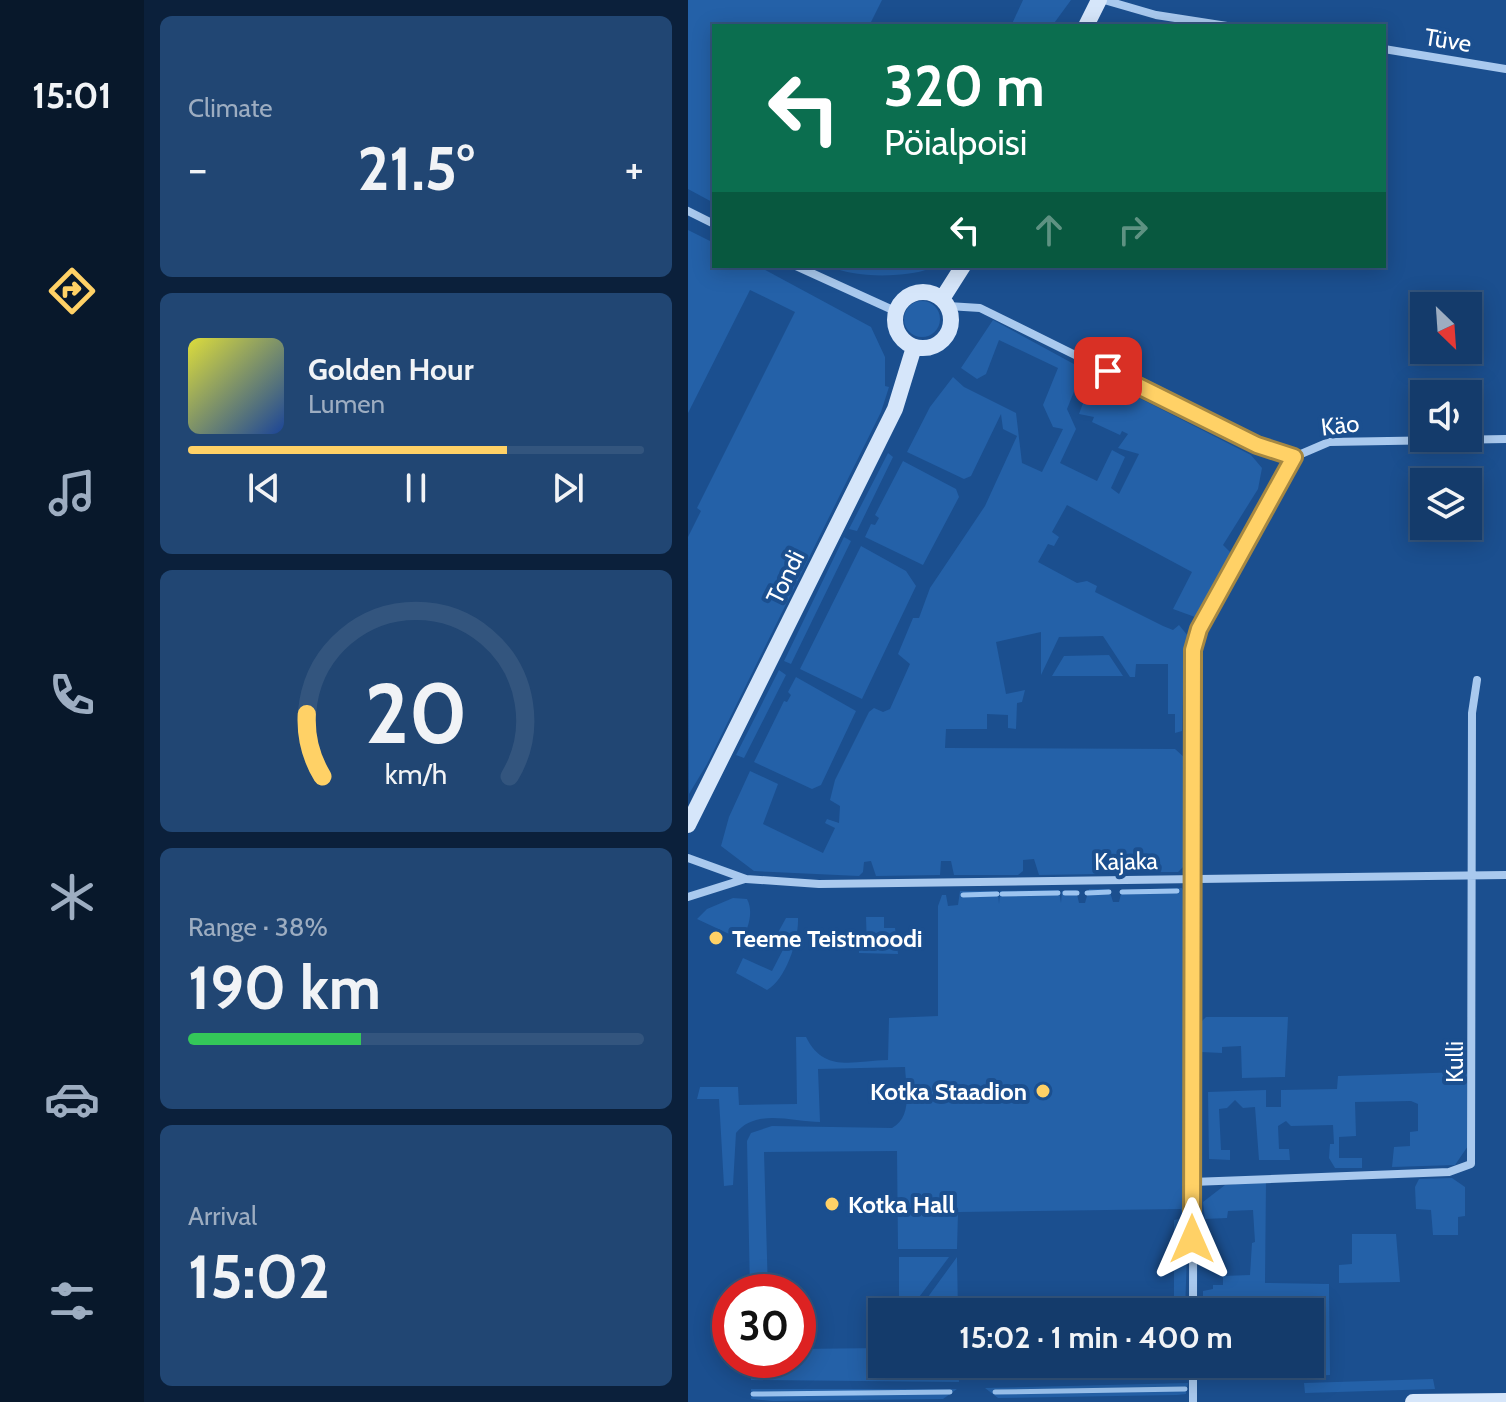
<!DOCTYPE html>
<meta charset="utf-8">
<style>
body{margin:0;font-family:Cabin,sans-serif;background:#214673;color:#f1f3f6;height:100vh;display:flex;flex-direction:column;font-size:30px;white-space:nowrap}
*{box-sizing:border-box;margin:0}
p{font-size:26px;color:#9dadc1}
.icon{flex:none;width:44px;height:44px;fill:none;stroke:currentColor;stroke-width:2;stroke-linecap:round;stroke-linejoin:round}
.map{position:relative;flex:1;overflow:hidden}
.panel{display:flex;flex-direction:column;gap:16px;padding:16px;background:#0b203b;width:544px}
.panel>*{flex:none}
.hud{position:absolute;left:24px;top:24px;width:674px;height:244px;border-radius:0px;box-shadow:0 4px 20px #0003,0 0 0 2px #33557e;background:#0b6e4f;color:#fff;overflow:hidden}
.needle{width:52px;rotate:155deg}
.tools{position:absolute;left:722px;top:292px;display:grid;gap:16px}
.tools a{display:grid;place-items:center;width:72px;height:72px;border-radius:0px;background:#143b6b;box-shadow:0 4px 20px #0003,0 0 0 2px #33557e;font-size:40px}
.speed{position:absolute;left:24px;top:1274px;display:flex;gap:16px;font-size:40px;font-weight:700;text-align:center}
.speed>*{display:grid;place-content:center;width:104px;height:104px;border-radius:50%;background:#143b6b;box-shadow:0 4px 20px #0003,0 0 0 2px #33557e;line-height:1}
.speed .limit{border:12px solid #d22;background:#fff;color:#111}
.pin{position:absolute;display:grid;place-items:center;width:68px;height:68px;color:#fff;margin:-34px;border-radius:16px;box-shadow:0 4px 12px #0006}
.me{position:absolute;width:88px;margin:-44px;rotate:0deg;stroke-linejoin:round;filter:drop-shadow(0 0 6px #0008)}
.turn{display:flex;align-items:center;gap:28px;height:168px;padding:0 40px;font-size:36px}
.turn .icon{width:104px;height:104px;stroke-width:2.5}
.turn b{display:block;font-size:56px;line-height:68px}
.lanes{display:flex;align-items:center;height:76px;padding:0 40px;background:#0003;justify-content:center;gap:40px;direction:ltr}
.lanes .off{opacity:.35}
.big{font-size:60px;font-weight:700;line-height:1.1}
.panel .tile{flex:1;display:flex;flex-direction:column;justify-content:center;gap:12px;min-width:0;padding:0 28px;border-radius:12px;background:#214673}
.panel .dial{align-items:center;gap:0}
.dial svg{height:208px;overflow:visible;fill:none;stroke:#33557e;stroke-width:7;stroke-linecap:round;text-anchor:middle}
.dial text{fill:#f1f3f6;stroke:none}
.song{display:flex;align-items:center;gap:24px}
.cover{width:96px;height:96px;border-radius:12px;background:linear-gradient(135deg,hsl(60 70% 55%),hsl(220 70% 35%))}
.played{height:8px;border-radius:4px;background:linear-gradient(90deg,#ffd166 70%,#33557e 70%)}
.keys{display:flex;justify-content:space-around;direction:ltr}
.heat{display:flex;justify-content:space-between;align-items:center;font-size:44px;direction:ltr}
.charge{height:12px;border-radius:6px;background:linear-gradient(90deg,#34c759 38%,#33557e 0)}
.trip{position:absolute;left:180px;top:1298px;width:456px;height:80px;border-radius:0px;background:#143b6b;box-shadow:0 4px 20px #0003,0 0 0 2px #33557e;font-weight:700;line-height:80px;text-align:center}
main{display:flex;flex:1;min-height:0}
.dock{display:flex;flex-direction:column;width:144px;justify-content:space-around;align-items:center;background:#08182b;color:#9dadc1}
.dock .icon{width:56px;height:56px}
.dock .current{color:#ffd166}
.dock b{font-size:36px;color:#f1f3f6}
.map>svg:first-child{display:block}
.green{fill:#2461a8}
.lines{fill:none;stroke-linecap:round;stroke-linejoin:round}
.stream{stroke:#9cc4f0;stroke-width:5}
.street{stroke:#a9c9ee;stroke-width:8}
.secondary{stroke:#d6e6fa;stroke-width:16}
.route-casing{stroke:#a68842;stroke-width:20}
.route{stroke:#ffd166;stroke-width:14}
.poi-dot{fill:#ffd166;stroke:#1b4f8f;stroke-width:3}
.labels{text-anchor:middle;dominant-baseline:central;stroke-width:8;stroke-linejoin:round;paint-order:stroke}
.street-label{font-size:24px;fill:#fff;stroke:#1b4f8f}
.poi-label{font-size:24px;font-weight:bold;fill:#fff;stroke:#1b4f8f;text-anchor:start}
</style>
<main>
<nav class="dock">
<b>15:01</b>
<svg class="icon current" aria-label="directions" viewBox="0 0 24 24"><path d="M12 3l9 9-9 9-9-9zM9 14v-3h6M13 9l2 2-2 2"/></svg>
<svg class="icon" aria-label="music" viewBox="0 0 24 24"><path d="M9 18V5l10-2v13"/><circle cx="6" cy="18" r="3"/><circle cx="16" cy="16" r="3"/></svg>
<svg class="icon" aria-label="phone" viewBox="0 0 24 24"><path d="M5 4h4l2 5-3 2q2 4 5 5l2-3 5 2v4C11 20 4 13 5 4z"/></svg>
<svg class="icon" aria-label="climate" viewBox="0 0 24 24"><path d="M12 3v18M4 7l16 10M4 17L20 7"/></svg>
<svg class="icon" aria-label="car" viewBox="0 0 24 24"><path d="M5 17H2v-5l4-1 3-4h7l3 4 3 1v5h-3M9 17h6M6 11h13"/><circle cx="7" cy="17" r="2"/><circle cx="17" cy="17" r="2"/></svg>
<svg class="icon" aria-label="filters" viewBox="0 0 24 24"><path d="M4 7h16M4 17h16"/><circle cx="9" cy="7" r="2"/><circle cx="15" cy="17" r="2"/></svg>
</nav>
<section class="panel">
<div class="tile"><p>Climate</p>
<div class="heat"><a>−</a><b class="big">21.5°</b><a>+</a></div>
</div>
<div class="tile">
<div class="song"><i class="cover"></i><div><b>Golden Hour</b><p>Lumen</p></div></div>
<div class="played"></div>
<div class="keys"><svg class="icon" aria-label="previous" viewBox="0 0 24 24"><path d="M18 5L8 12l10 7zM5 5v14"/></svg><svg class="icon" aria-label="pause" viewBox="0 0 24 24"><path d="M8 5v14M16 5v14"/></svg><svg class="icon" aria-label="next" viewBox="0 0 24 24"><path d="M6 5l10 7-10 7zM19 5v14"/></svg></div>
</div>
<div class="tile dial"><svg viewBox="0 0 100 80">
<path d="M14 69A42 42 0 1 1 86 69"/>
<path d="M14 69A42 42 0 0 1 8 45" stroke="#ffd166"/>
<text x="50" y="56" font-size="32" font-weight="700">20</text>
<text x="50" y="72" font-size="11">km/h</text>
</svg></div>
<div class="tile"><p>Range · 38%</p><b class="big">190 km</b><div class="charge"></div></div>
<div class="tile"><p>Arrival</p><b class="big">15:02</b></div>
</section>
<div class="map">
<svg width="818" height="1402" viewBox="0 0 818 1402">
<rect width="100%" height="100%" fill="#1b4f8f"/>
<!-- green -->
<path class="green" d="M 0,0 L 194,0 L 181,26 L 26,26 L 26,143 L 22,146 L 26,156 L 26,203 L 0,189 Z
M 335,0 L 383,0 L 364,26 L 323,26 Z
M 0,230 L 26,243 L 26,266 L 70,266 L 183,327 L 197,357 L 197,386 L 201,387 L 193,412 L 19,764 L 1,794 L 0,537 L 13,511 L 9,508 L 107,312 L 62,290 L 0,413 Z
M 143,266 L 248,266 C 226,278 164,279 143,266 Z
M216 319a18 18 0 1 1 36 0a18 18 0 1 1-36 0Z
M 305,320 L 395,369 L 379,409 L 388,429 L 372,463 L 409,481 L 424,450 L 437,457 L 423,488 L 431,494 L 451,454 L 430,448 L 440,434 L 434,431 L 432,435 L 404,422 L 406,417 L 391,414 L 404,379 L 408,376 L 563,455 L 574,468 L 570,489 L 535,545 L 543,553 L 542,557 L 507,617 L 485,609 L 504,572 L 379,505 L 364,532 L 371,537 L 366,546 L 360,544 L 350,562 L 389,583 L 399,581 L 409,586 L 407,592 L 475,626 L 485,630 L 491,625 L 500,636 L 496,654 L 494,731 L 487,733 L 487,714 L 480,714 L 480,664 L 448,664 L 447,677 L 442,677 L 415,636 L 371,637 L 353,675 L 353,632 L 308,642 L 318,694 L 337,690 L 334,702 L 329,703 L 328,729 L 320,728 L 320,715 L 299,714 L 299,729 L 258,729 L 257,748 L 487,749 L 497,758 L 497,865 L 490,872 L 470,872 L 468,857 L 450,857 L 449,871 L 428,874 L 424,858 L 415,857 L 414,872 L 410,874 L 351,875 L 346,859 L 335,860 L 335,871 L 330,875 L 266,875 L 263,861 L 253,861 L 252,875 L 188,876 L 183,861 L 176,862 L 175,872 L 171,876 L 66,871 L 33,846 L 41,817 L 62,771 L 90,784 L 75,824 L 135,853 L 147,828 L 137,823 L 139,819 L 151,823 L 152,806 L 142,800 L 147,780 L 181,712 L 186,708 L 195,712 L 202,709 L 222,664 L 210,654 L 225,618 L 231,618 L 242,588 L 297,506 L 329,436 L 315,429 L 313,414 L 283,476 L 276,479 L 219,452 L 242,407 L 265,377 L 276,387 L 328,413 L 334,463 L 354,472 L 375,429 L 365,427 L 355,405 L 370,368 L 311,340 L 298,374 L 289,379 L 273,368 Z
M 200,453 L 205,457 L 169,531 L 161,529 Z
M 215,461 L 268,489 L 271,497 L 235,565 L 177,537 L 183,524 L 187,525 L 191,518 L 187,515 Z
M 156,537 L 163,541 L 103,664 L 96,661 Z
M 173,546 L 218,571 L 228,586 L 174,699 L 112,669 Z
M 421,655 L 435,676 L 364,676 L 376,656 Z
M 91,670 L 98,675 L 56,758 L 48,755 Z
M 108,677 L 168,711 L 133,785 L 124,789 L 66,762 L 96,701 L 99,702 L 103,695 L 100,692 Z
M 494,888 L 498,897 L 501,1201 L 499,1213 L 494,1216 L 493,1209 L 270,1212 L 269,1249 L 210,1249 L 209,1151 L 76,1152 L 80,1292 L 62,1292 L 59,1141 L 63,1133 L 84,1126 L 204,1128 C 225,1117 218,1087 217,1067 L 130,1069 L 132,1122 C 104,1122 68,1108 48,1133 L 45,1185 L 36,1186 L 31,1099 L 9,1099 L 12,1087 L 50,1087 L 51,1105 L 109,1104 L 108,1037 L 118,1037 C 136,1073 164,1061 200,1060 L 201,1018 L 250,1016 L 250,906 L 254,895 L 258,895 L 260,906 L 270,905 L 272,891 L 310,891 L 311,904 L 312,891 L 371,890 L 373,903 L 374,891 L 388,890 L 391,903 L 397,903 L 401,889 L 421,889 L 425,902 L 431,902 L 434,890 Z
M 45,898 L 59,899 C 66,912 60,928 54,940 L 9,919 L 19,909 Z
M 178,917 L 196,917 L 196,928 L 207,928 L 210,954 L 171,953 L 171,949 L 179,949 Z
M 98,918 L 110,918 C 111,939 98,980 79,990 L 48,973 L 55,958 L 84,971 L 98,944 L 87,938 Z
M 518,1017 L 600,1017 L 597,1077 L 554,1078 L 553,1046 L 534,1047 L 534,1053 L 513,1052 L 513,1022 Z
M 775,1072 L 779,1072 L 780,1146 L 767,1165 L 704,1167 L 706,1147 L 722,1146 L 722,1132 L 730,1131 L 730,1104 L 723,1101 L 667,1102 L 668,1136 L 651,1137 L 651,1158 L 674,1158 L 674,1168 L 647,1168 L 641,1158 L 642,1144 L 646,1144 L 645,1125 L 603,1126 L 598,1121 L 590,1126 L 591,1149 L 601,1149 L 602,1160 L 571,1160 L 567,1107 L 555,1108 L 547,1100 L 539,1108 L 531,1109 L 533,1150 L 542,1150 L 542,1160 L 521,1159 L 520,1092 L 578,1090 L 578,1107 L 593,1107 L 593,1090 L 649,1089 L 650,1076 Z
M 764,1178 L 777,1187 L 777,1216 L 770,1217 L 770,1235 L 745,1235 L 743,1210 L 728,1209 L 727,1187 L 731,1179 Z
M 578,1181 L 577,1283 L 641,1284 L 642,1375 L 616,1376 L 616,1364 L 629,1363 L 629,1333 L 622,1332 L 622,1312 L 563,1312 L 565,1296 L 535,1297 L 530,1311 L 515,1309 L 515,1291 L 525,1289 L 525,1285 L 535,1285 L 535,1276 L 562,1275 L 564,1243 L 567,1242 L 565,1210 L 540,1211 L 539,1218 L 517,1219 L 515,1202 L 537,1185 Z
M 496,1218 L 500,1223 L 497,1312 L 375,1312 L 374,1306 L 486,1304 L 486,1220 Z
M 664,1234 L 708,1234 L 712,1282 L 651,1283 L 651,1265 L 664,1264 Z
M 211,1257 L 261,1257 L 220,1312 L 211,1312 Z
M 269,1257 L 270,1312 L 229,1312 Z
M 194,1348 L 194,1364 L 270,1364 L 271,1382 L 63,1380 L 63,1360 L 110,1360 L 110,1349 Z
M 313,1364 L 499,1364 L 499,1365 L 497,1378 L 320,1380 Z
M 745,1379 L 747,1389 L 617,1393 L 616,1383 Z
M 500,1383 L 498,1394 L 489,1395 L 310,1398 L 297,1388 Z
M 63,1389 L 269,1389 L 255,1399 L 85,1401 L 63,1399 Z"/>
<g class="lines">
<!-- stream -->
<path class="stream" d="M 434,892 L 489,891
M 377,893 L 389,893
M 399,893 L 421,892
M 314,894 L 370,893
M 275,895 L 309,894
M 307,1392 L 497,1389
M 65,1394 L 262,1392"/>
<!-- street -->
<path class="street" d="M 416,0 L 468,15 L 539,26
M 696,49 L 818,69
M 0,211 L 26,224
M 108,266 L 207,311
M 260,306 L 292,308 L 569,445 L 606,457
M 0,858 L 58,879 L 131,884 L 818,875
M 0,897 L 57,879
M 504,1182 L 761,1172 L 783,1164 L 784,713 L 789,680
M 505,1312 L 506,640 L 606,457 L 641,442 L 818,439
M 505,1364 L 505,1402"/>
<!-- secondary -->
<path class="secondary" d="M 398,26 L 411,0
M207 320a28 28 0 1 1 56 0a28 28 0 1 1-56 0Z
M 254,299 L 275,266
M 0,825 L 207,409 L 226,347
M 725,1402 L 818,1401"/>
</g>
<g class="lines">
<!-- route casing -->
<g class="route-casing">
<path id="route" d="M 420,371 L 569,445 L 606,457 L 511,629 L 505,650 L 504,1239"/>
</g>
<!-- route -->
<use href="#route" class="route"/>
</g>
<!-- markers -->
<g class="poi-dot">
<circle cx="28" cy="938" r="8"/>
<circle cx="355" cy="1091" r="8"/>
<circle cx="144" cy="1204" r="8"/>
</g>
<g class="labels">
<!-- street labels -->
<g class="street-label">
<text transform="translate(760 40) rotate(9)">Tüve</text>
<text transform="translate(652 425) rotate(-7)">Käo</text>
<text transform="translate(97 577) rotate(-64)">Tondi</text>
<text transform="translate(438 861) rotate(-1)">Kajaka</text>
<text transform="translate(766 1062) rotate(-90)">Kulli</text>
</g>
<!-- poi labels -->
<g class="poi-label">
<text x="44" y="938">Teeme Teistmoodi</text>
<text x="339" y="1091" text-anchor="end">Kotka Staadion</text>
<text x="160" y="1204">Kotka Hall</text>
</g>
</g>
</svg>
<div class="tools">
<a><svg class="needle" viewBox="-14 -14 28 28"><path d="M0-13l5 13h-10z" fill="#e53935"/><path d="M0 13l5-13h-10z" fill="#9dadc1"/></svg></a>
<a><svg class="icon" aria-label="sound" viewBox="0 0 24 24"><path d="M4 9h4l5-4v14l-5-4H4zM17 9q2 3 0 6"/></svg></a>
<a><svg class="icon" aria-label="layers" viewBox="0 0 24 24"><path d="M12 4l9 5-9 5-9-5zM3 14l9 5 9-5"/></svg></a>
</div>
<div class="speed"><div class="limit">30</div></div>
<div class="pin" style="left:420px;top:371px;background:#d93025"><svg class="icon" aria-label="arrive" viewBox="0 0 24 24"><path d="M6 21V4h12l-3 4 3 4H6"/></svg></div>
<svg class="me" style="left:504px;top:1239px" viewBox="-20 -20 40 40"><path d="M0-17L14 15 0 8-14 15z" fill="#ffd166" stroke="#fff" stroke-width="4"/></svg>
<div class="trip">15:02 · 1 min · 400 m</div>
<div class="hud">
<div class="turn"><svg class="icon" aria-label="left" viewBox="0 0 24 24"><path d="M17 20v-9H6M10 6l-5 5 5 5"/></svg><div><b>320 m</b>Pöialpoisi</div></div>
<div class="lanes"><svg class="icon" aria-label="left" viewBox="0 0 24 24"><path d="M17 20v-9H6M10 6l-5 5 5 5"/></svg><svg class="icon off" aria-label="ahead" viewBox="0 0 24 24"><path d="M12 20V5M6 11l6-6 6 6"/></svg><svg class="icon off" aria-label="right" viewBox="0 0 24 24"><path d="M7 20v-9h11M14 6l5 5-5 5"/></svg></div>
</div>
</div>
</main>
